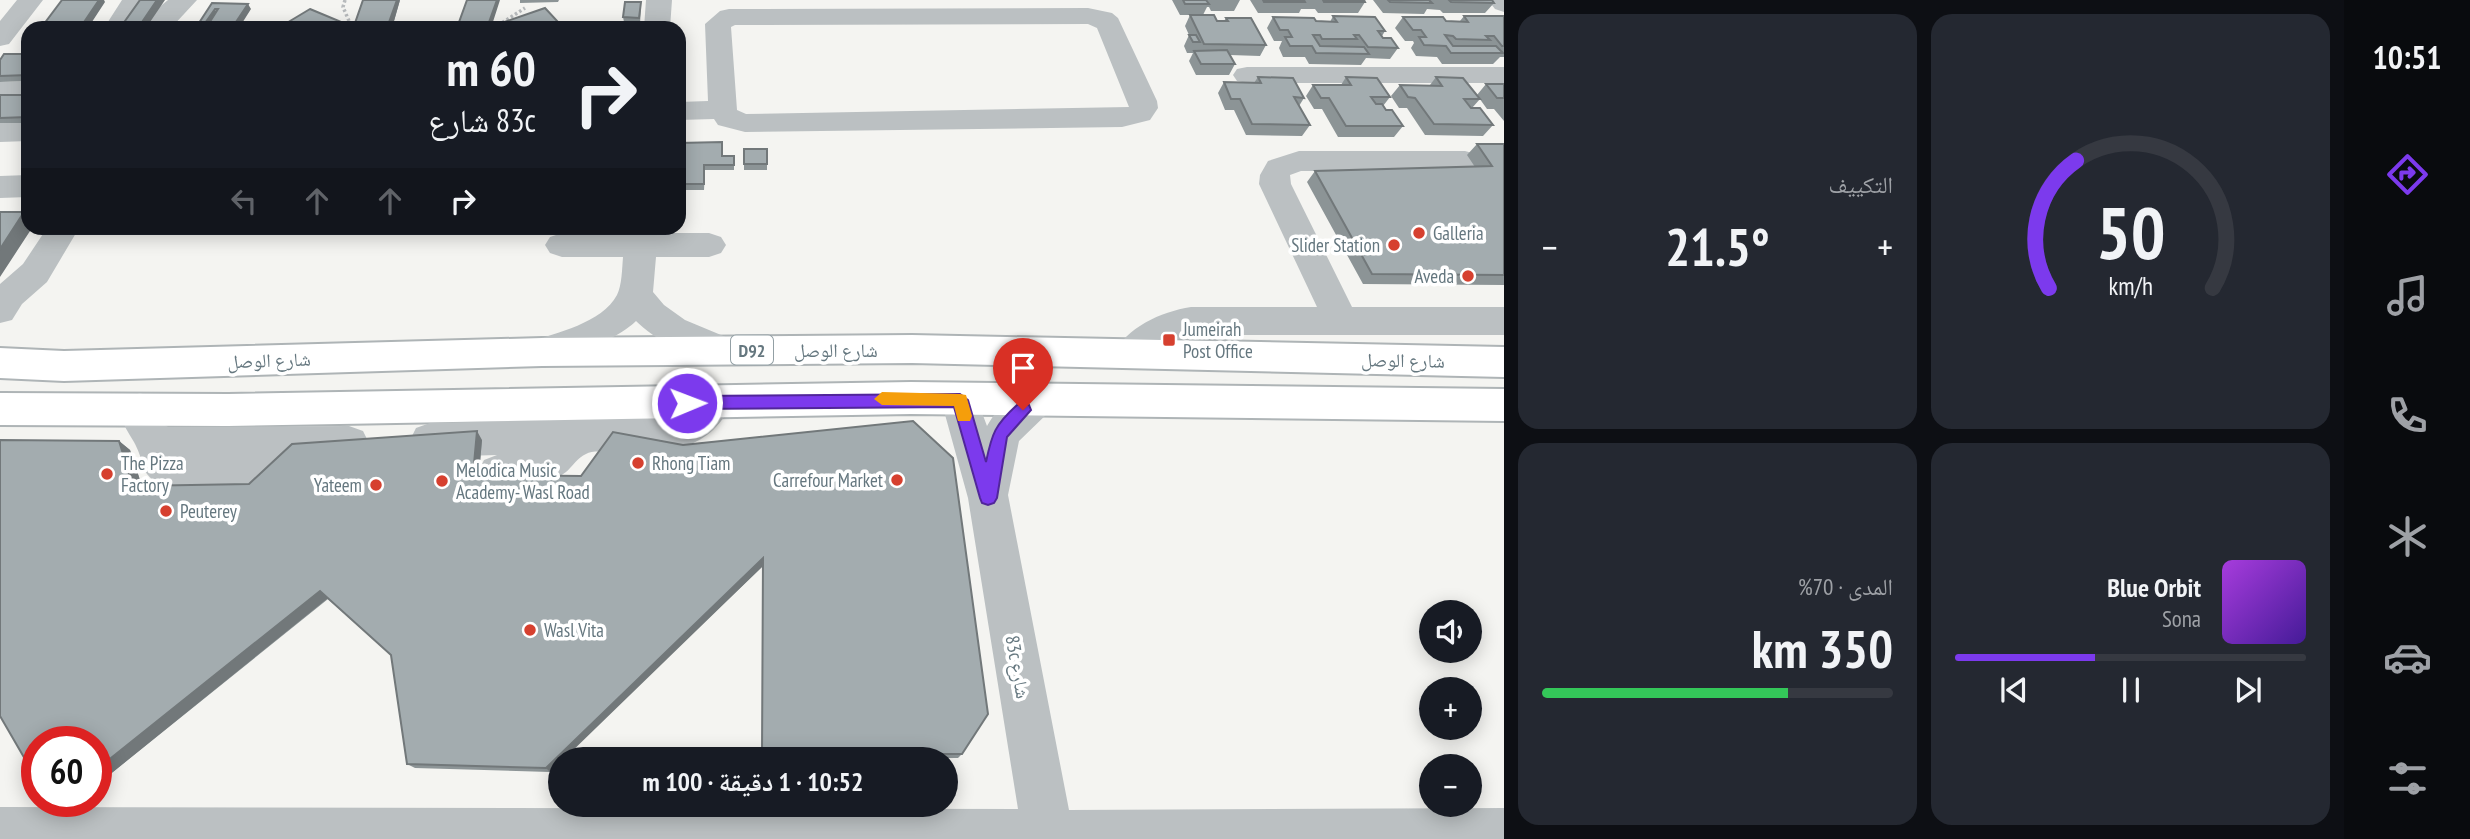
<!DOCTYPE html>
<html lang="ar">
<meta charset="utf-8">
<style>
body{margin:0;font-family:"PT Sans Narrow","Noto Naskh Arabic",sans-serif;background:#242831;color:#f1f3f6;direction:rtl;height:100vh;display:flex;flex-direction:column;font-size:26px;white-space:nowrap}
*{box-sizing:border-box;margin:0}
p{font-size:23px;color:#9ea1a6}
.icon{flex:none;width:38px;height:38px;fill:none;stroke:currentColor;stroke-width:2;stroke-linecap:round;stroke-linejoin:round}
.map{position:relative;flex:1;overflow:hidden;direction:ltr}
.side{display:flex;flex-direction:column;gap:14px;padding:14px;background:#0d0f14;width:840px}
.side>*{flex:none}
.top-card{position:absolute;left:21px;top:21px;width:665px;height:214px;border-radius:21px;box-shadow:0 4px 18px #0003;direction:rtl;background:#171b24;color:#f1f3f6;overflow:hidden}
.controls{position:absolute;left:1419px;top:600px;display:grid;gap:14px}
.controls a{display:grid;place-items:center;width:63px;height:63px;border-radius:50%;background:#171b24;box-shadow:0 4px 18px #0003;font-size:35px}
.speed{position:absolute;left:21px;top:726px;display:flex;gap:14px;font-size:35px;font-weight:700;text-align:center}
.speed>*{display:grid;place-content:center;width:91px;height:91px;border-radius:50%;background:#171b24;box-shadow:0 4px 18px #0003;line-height:1}
.speed .limit{border:10px solid #d22;background:#fff;color:#111}
.pin{position:absolute;display:grid;place-items:center;width:60px;height:60px;color:#fff;margin:-72px -30px;border-radius:50% 50% 50% 0;rotate:-45deg;box-shadow:0 0 7px #0007}
.pin .icon{rotate:45deg}
.me{position:absolute;width:77px;margin:-38px;rotate:89deg;stroke-linejoin:round;filter:drop-shadow(0 0 5px #0008)}
.turn{display:flex;align-items:center;gap:24px;height:147px;padding:0 35px;font-size:32px}
.turn .icon{width:91px;height:91px;stroke-width:2.5}
.turn b{display:block;font-size:49px;line-height:60px}
.lanes{display:flex;align-items:center;height:66px;padding:0 35px;background:#0003;justify-content:center;gap:35px;direction:ltr}
.lanes .off{opacity:.35}
.big{font-size:52px;font-weight:700;line-height:1.1}
.side .widget{flex:1;display:flex;flex-direction:column;justify-content:center;gap:10px;min-width:0;padding:0 24px;border-radius:21px;background:#242831}
.side .dial{align-items:center;gap:0}
.dial svg{height:182px;overflow:visible;fill:none;stroke:#363941;stroke-width:7;stroke-linecap:round;text-anchor:middle}
.dial text{fill:#f1f3f6;stroke:none}
.song{display:flex;align-items:center;gap:21px}
.cover{width:84px;height:84px;border-radius:10px;background:linear-gradient(135deg,hsl(280 70% 55%),hsl(260 70% 35%))}
.played{height:7px;border-radius:4px;background:linear-gradient(90deg,#7c3aed 40%,#363941 40%)}
.keys{display:flex;justify-content:space-around;direction:ltr}
.heat{display:flex;justify-content:space-between;align-items:center;font-size:38px;direction:ltr}
.charge{height:10px;border-radius:5px;background:linear-gradient(90deg,#34c759 70%,#363941 0)}
.side .tiles{flex:1;display:grid;gap:14px;grid-template-columns:repeat(2,1fr)}
.trip{position:absolute;left:548px;top:747px;width:410px;height:70px;border-radius:35px;background:#171b24;box-shadow:0 4px 18px #0003;font-weight:700;line-height:70px;text-align:center;direction:rtl}
main{display:flex;flex:1;min-height:0}
.dock{display:flex;flex-direction:column;width:126px;justify-content:space-around;align-items:center;background:#090b0e;color:#9ea1a6}
.dock .icon{width:49px;height:49px}
.dock .selected{color:#7c3aed}
.dock b{font-size:32px;color:#f1f3f6}
.map>svg:first-child{display:block}
.lines{fill:none;stroke-linecap:round;stroke-linejoin:round}
.major-casing{stroke:#aeb4b6;stroke-width:4}
.path{stroke:#b7babc;stroke-width:3.5;stroke-dasharray:2.5 2.5;stroke-linecap:butt}
.minor{fill:#bbc0c2;fill-rule:evenodd}
.major{fill:#fff;fill-rule:evenodd}
.wall{fill:#8c9496}
.shaded-wall{fill:#72787a}
.building{fill:#a3acaf;stroke:#72787a;stroke-width:2}
.route{fill:#7c3aed;stroke:#51269a;stroke-width:2}
.slow{fill:#f59e0b}
.poi-dot{fill:#d6402f;stroke:#fff;stroke-width:2.5}
.labels{text-anchor:middle;dominant-baseline:central;stroke-width:7;stroke-linejoin:round;paint-order:stroke}
.shield{fill:#fff;stroke:#93a0a5;stroke-width:2}
.shield-label{font-size:18px;font-weight:bold;fill:#65777f}
.poi-label{font-size:19px;fill:#65777f;stroke:#fff;text-anchor:start}
.street-label{font-size:19px;fill:#65777f;stroke:#fff}
</style>
<main>
<nav class="dock">
<b>10:51</b>
<svg class="icon selected" aria-label="directions" viewBox="0 0 24 24"><path d="M12 3l9 9-9 9-9-9zM9 14v-3h6M13 9l2 2-2 2"/></svg>
<svg class="icon" aria-label="music" viewBox="0 0 24 24"><path d="M9 18V5l10-2v13"/><circle cx="6" cy="18" r="3"/><circle cx="16" cy="16" r="3"/></svg>
<svg class="icon" aria-label="phone" viewBox="0 0 24 24"><path d="M5 4h4l2 5-3 2q2 4 5 5l2-3 5 2v4C11 20 4 13 5 4z"/></svg>
<svg class="icon" aria-label="climate" viewBox="0 0 24 24"><path d="M12 3v18M4 7l16 10M4 17L20 7"/></svg>
<svg class="icon" aria-label="car" viewBox="0 0 24 24"><path d="M5 17H2v-5l4-1 3-4h7l3 4 3 1v5h-3M9 17h6M6 11h13"/><circle cx="7" cy="17" r="2"/><circle cx="17" cy="17" r="2"/></svg>
<svg class="icon" aria-label="filters" viewBox="0 0 24 24"><path d="M4 7h16M4 17h16"/><circle cx="9" cy="7" r="2"/><circle cx="15" cy="17" r="2"/></svg>
</nav>
<section class="side">
<div class="tiles">
<div class="widget dial"><svg viewBox="0 0 100 80">
<path d="M14 69A42 42 0 1 1 86 69"/>
<path d="M14 69A42 42 0 0 1 26 13" stroke="#7c3aed"/>
<text x="50" y="56" font-size="32" font-weight="700">50</text>
<text x="50" y="72" font-size="11">km/h</text>
</svg></div>
<div class="widget"><p>التكييف</p>
<div class="heat"><a>−</a><b class="big">21.5°</b><a>+</a></div>
</div>
<div class="widget">
<div class="song"><i class="cover"></i><div><b>Blue Orbit</b><p>Sona</p></div></div>
<div class="played"></div>
<div class="keys"><svg class="icon" aria-label="previous" viewBox="0 0 24 24"><path d="M18 5L8 12l10 7zM5 5v14"/></svg><svg class="icon" aria-label="pause" viewBox="0 0 24 24"><path d="M8 5v14M16 5v14"/></svg><svg class="icon" aria-label="next" viewBox="0 0 24 24"><path d="M6 5l10 7-10 7zM19 5v14"/></svg></div>
</div>
<div class="widget"><p>المدى · 70%</p><b class="big">350 km</b><div class="charge"></div></div>
</div>
</section>
<div class="map">
<svg width="1504" height="839" viewBox="0 0 1504 839">
<rect width="100%" height="100%" fill="#f4f4f1"/>
<g class="lines">
<!-- major casing -->
<g class="major-casing">
<path id="major" d="M 912,335 L 1504,347 L 1504,377 L 912,363 L 542,366 L 64,381 L 0,378 L 0,348 L 64,351 L 542,338 Z
M 911,382 L 1504,389 L 1504,421 L 911,414 L 228,426 L 0,425 L 0,393 L 228,394 Z"/>
</g>
<!-- path -->
<path class="path" d="M 345,0 L 343,7 L 352,28
M 494,28 L 525,8"/>
<!-- minor -->
<path class="minor" d="M 17,0 L 43,0 L 9,44 L 0,46 L 0,21 Z
M 122,0 L 148,0 L 130,28 L 104,28 Z
M 168,0 L 197,0 L 171,28 L 145,28 L 157,9 Z
M 646,0 L 672,0 L 670,28 L 644,28 Z
M 1488,0 L 1504,0 L 1504,12 L 1495,9 Z
M 1088,8 L 1112,13 L 1118,18 L 1157,101 L 1158,108 L 1150,120 L 1122,127 L 745,132 L 718,125 L 714,119 L 679,120 L 679,102 L 708,101 L 705,24 L 720,11 L 729,9 ZM 1088,24 L 1097,28 L 1129,107 L 746,114 L 737,110 L 731,27 L 735,25 Z
M 1247,67 L 1504,67 L 1504,83 L 1247,83 L 1237,81 L 1233,75 L 1237,69 Z
M 28,81 L 28,99 L 0,100 L 0,82 Z
M 28,121 L 28,141 L 0,142 L 0,122 Z
M 1299,151 L 1465,151 L 1476,154 L 1480,161 L 1476,168 L 1465,171 L 1301,171 L 1290,175 L 1291,184 L 1352,307 L 1504,307 L 1504,335 L 1191,335 C 1161,340 1148,377 1117,366 L 1112,356 C 1127,327 1160,312 1191,307 L 1317,307 L 1259,184 L 1260,175 L 1268,161 Z
M 28,175 L 28,197 L 0,198 L 0,176 Z
M 47,228 L 79,228 L 47,282 L 22,304 L 12,320 L 0,323 L 0,284 L 23,264 Z
M 625,228 L 657,228 L 657,233 L 709,233 L 721,237 L 726,245 L 721,253 L 709,257 L 656,257 L 653,292 L 664,305 L 685,320 L 733,340 L 738,350 L 733,360 C 706,369 656,341 636,321 C 623,335 559,368 540,366 C 536,365 533,363 529,362 L 524,352 L 529,342 C 556,333 602,323 617,295 C 622,285 622,269 623,257 L 562,257 L 550,253 L 545,245 L 550,237 L 562,233 L 624,233 Z
M 960,384 L 973,389 L 987,426 C 1000,403 1024,380 1050,389 L 1056,400 L 1050,411 L 1019,441 L 1008,495 L 1069,810 L 1504,808 L 1504,839 L 0,839 L 0,807 L 1018,809 L 968,498 L 941,400 L 947,389 Z
M 714,386 L 727,391 L 733,402 C 706,456 665,451 613,452 C 605,452 592,450 586,454 C 578,457 572,467 566,472 C 543,490 511,494 484,484 L 478,472 L 484,460 L 497,455 L 430,457 L 416,452 L 410,440 L 416,428 L 430,423 L 672,417 L 677,416 L 701,391 Z
M 140,393 L 153,398 L 162,423 L 168,427 L 349,426 L 363,431 L 369,443 L 363,455 L 349,460 L 277,460 L 283,463 L 289,475 L 283,487 L 269,493 L 175,492 C 165,488 154,483 147,474 C 142,468 142,460 139,453 C 132,432 114,424 127,398 Z"/>
<!-- major -->
<use href="#major" class="major"/>
</g>
<!-- wall -->
<path class="wall" d="M 400,0 L 392,28 L 355,28 L 354,26 Z
M 467,0 L 491,26 L 560,28 L 459,28 L 458,25 Z
M 520,0 L 559,0 L 558,2 L 520,3 Z
M 1172,0 L 1240,0 L 1234,11 L 1211,11 L 1209,7 L 1207,7 L 1203,15 L 1217,21 L 1224,21 L 1226,18 L 1266,45 L 1260,56 L 1230,55 L 1235,64 L 1229,75 L 1196,75 L 1189,61 L 1193,53 L 1187,53 L 1184,46 L 1189,35 L 1185,26 L 1190,15 L 1180,15 Z
M 1250,0 L 1364,0 L 1365,2 L 1358,13 L 1318,13 L 1315,9 L 1301,9 L 1299,13 L 1258,13 Z
M 1373,0 L 1492,0 L 1494,3 L 1485,13 L 1443,13 L 1440,10 L 1427,9 L 1424,14 L 1383,13 Z
M 641,2 L 641,7 L 640,24 L 624,22 L 623,17 Z
M 1333,16 L 1385,31 L 1382,36 L 1383,38 L 1398,48 L 1390,59 L 1366,58 L 1361,65 L 1309,64 L 1305,57 L 1283,57 L 1279,48 L 1282,41 L 1274,41 L 1267,28 L 1273,17 L 1330,22 Z
M 1464,16 L 1504,16 L 1504,57 L 1500,57 L 1493,64 L 1442,64 L 1437,57 L 1416,56 L 1411,48 L 1414,43 L 1413,41 L 1405,41 L 1395,28 L 1403,17 L 1446,21 L 1460,21 Z
M 28,54 L 28,81 L 0,82 L 0,60 Z
M 1258,77 L 1304,98 L 1299,106 L 1310,125 L 1302,136 L 1246,135 L 1234,110 L 1225,110 L 1218,93 L 1224,82 L 1254,83 Z
M 1346,77 L 1390,97 L 1383,106 L 1403,126 L 1394,137 L 1338,137 L 1322,109 L 1314,109 L 1306,96 L 1313,85 L 1341,85 Z
M 1436,77 L 1480,99 L 1472,108 L 1493,125 L 1483,136 L 1425,135 L 1407,108 L 1399,108 L 1391,96 L 1400,85 L 1430,85 Z
M 1486,84 L 1504,84 L 1504,121 L 1494,109 L 1487,109 L 1477,95 Z
M 0,95 L 28,95 L 28,123 L 0,123 Z
M 679,143 L 722,156 L 734,156 L 734,170 L 705,170 L 704,190 L 679,190 Z
M 1477,144 L 1504,144 L 1504,285 L 1363,284 L 1307,182 L 1315,171 L 1475,167 L 1467,155 Z
M 744,149 L 767,149 L 767,170 L 744,170 Z
M 482,440 L 479,475 L 581,476 L 683,445 L 962,754 L 958,758 L 762,759 L 763,566 L 560,760 L 560,763 L 550,772 L 415,768 L 407,764 L 391,655 L 328,599 L 103,780 L 96,779 L 96,742 L 37,742 L 37,768 L 29,766 L 119,441 L 130,450 L 142,486 L 249,484 Z"/>
<!-- shaded-wall -->
<path class="shaded-wall" d="M 99,0 L 104,0 L 105,2 L 88,28 L 80,28 Z
M 157,0 L 165,0 L 146,28 L 138,28 Z
M 397,0 L 400,0 L 392,28 L 390,28 L 388,25 Z
M 497,0 L 500,0 L 491,28 L 489,28 L 488,25 Z
M 248,4 L 251,9 L 239,28 L 232,28 Z
M 215,9 L 218,15 L 209,28 L 205,28 L 203,26 Z
M 559,23 L 560,28 L 546,28 Z
M 24,212 L 28,215 L 28,228 L 32,228 L 0,277 L 0,249 Z
M 477,431 L 482,440 L 478,484 L 473,475 Z
M 119,441 L 130,450 L 145,495 L 133,486 Z
M 763,558 L 763,566 L 563,760 L 560,760 L 560,763 L 550,772 L 546,768 Z
M 320,591 L 328,598 L 103,780 L 96,779 L 96,770 Z"/>
<!-- building -->
<path class="building" d="M 62,0 L 99,0 L 80,28 L 41,28 Z
M 140,0 L 157,0 L 138,28 L 120,28 Z
M 363,0 L 397,0 L 388,25 L 354,26 Z
M 467,0 L 497,0 L 488,25 L 458,25 Z
M 1183,0 L 1206,0 L 1209,4 L 1185,4 Z
M 1263,0 L 1304,0 L 1305,2 L 1264,2 Z
M 1323,0 L 1364,0 L 1365,2 L 1324,2 Z
M 1388,0 L 1429,0 L 1432,3 L 1390,2 Z
M 1449,0 L 1492,0 L 1494,3 L 1451,2 Z
M 625,2 L 641,2 L 639,18 L 623,17 Z
M 212,3 L 248,4 L 232,28 L 206,28 L 218,9 L 215,9 L 203,26 L 197,26 Z
M 545,8 L 559,23 L 546,28 L 491,28 L 490,27 Z
M 310,9 L 351,26 L 349,28 L 294,28 L 285,24 Z
M 1190,15 L 1214,15 L 1217,21 L 1228,21 L 1226,18 L 1251,18 L 1266,45 L 1204,44 Z
M 1333,16 L 1375,17 L 1385,31 L 1378,31 L 1383,38 L 1391,38 L 1398,48 L 1368,47 L 1359,35 L 1354,35 L 1357,39 L 1322,39 L 1320,35 L 1313,35 L 1320,46 L 1364,47 L 1369,54 L 1316,53 L 1312,46 L 1290,46 L 1285,37 L 1292,37 L 1288,30 L 1280,30 L 1273,17 L 1314,18 L 1316,21 L 1337,22 Z
M 1464,16 L 1504,16 L 1504,46 L 1502,46 L 1494,36 L 1486,36 L 1490,40 L 1456,39 L 1453,36 L 1445,35 L 1453,46 L 1496,46 L 1503,53 L 1451,53 L 1446,46 L 1424,45 L 1419,37 L 1426,37 L 1421,30 L 1413,30 L 1403,17 L 1443,17 L 1446,21 L 1468,22 Z
M 1189,35 L 1196,35 L 1200,42 L 1193,42 Z
M 1227,50 L 1235,64 L 1201,64 L 1194,51 Z
M 4,54 L 28,54 L 28,75 L 0,76 L 0,60 Z
M 1258,77 L 1293,78 L 1304,98 L 1294,97 L 1310,125 L 1252,124 L 1240,99 L 1231,99 L 1224,82 L 1261,83 Z
M 1346,77 L 1377,78 L 1390,97 L 1371,97 L 1376,104 L 1382,104 L 1386,110 L 1392,110 L 1403,126 L 1346,126 L 1329,98 L 1321,98 L 1313,85 L 1351,85 Z
M 1436,77 L 1463,78 L 1480,99 L 1464,99 L 1471,108 L 1480,108 L 1493,125 L 1434,124 L 1415,98 L 1408,97 L 1400,85 L 1442,86 Z
M 1486,84 L 1504,84 L 1504,98 L 1497,98 Z
M 0,95 L 28,95 L 28,117 L 0,118 Z
M 722,142 L 722,156 L 734,156 L 734,165 L 704,165 L 704,184 L 679,184 L 679,143 Z
M 1477,144 L 1504,144 L 1504,275 L 1372,274 L 1315,171 L 1492,166 Z
M 744,149 L 767,149 L 767,164 L 744,164 Z
M 0,212 L 24,212 L 0,249 Z
M 913,421 L 953,458 L 988,714 L 962,754 L 762,754 L 763,558 L 546,768 L 407,764 L 391,655 L 320,591 L 96,770 L 96,742 L 37,742 L 37,768 L 29,766 L 0,716 L 0,440 L 119,441 L 133,486 L 249,484 L 292,444 L 477,431 L 473,475 L 581,476 L 613,432 L 683,445 Z"/>
<!-- route -->
<path class="route" d="M 960,394 L 968,400 L 986,462 C 992,433 995,425 1017,405 L 1029,405 L 1031,410 L 1007,437 L 997,498 L 994,503 L 988,505 L 982,503 L 980,498 L 954,407 L 687,409 L 679,403 L 687,396 Z"/>
<!-- slow -->
<path class="slow" d="M 882,392 L 960,394 L 966,395 L 972,416 L 970,421 L 958,421 L 954,406 L 882,405 L 874,399 Z"/>
<!-- markers -->
<g class="poi-dot">
<circle cx="1419" cy="233" r="7"/>
<circle cx="1394" cy="245" r="7"/>
<circle cx="1468" cy="276" r="7"/>
<rect x="1162" y="333" width="14" height="14" rx="3.5"/>
<circle cx="638" cy="463" r="7"/>
<circle cx="107" cy="474" r="7"/>
<circle cx="897" cy="480" r="7"/>
<circle cx="442" cy="481" r="7"/>
<circle cx="376" cy="485" r="7"/>
<circle cx="166" cy="511" r="7"/>
<circle cx="530" cy="630" r="7"/>
</g>
<g class="labels">
<!-- shield labels -->
<rect class="shield" x="731" y="335.5" width="42" height="29" rx="5"/>
<g class="shield-label">
<text x="752" y="350">D92</text>
</g>
<!-- poi labels -->
<g class="poi-label">
<text x="1433" y="233">Galleria</text>
<text x="1380" y="245" text-anchor="end">Slider Station</text>
<text x="1454" y="276" text-anchor="end">Aveda</text>
<text x="1183" y="329">Jumeirah<tspan x="1183" dy="22">Post Office</tspan></text>
<text x="121" y="463">The Pizza<tspan x="121" dy="22">Factory</tspan></text>
<text x="652" y="463">Rhong Tiam</text>
<text x="456" y="470">Melodica Music<tspan x="456" dy="22">Academy- Wasl Road</tspan></text>
<text x="883" y="480" text-anchor="end">Carrefour Market</text>
<text x="362" y="485" text-anchor="end">Yateem</text>
<text x="180" y="511">Peuterey</text>
<text x="544" y="630">Wasl Vita</text>
</g>
<!-- street labels -->
<g class="street-label">
<text x="836" y="350">شارع الوصل</text>
<text transform="translate(269 360) rotate(-2)">شارع الوصل</text>
<text transform="translate(1403 360) rotate(1)">شارع الوصل</text>
<text transform="translate(1018 667) rotate(80)">83c شارع</text>
</g>
</g>
</svg>
<div class="controls">
<a><svg class="icon" aria-label="sound" viewBox="0 0 24 24"><path d="M4 9h4l5-4v14l-5-4H4zM17 9q2 3 0 6"/></svg></a>
<a>+</a>
<a>−</a>
</div>
<div class="speed"><div class="limit">60</div></div>
<div class="pin" style="left:1023px;top:410px;background:#d93025"><svg class="icon" aria-label="arrive" viewBox="0 0 24 24"><path d="M6 21V4h12l-3 4 3 4H6"/></svg></div>
<svg class="me" style="left:687px;top:403px" viewBox="-20 -20 40 40"><circle r="17" fill="#7c3aed" stroke="#fff" stroke-width="3"/><path d="M0-11L8 9 0 5-8 9z" fill="#fff"/></svg>
<div class="trip">10:52 · 1 دقيقة · 100 m</div>
<div class="top-card">
<div class="turn"><svg class="icon" aria-label="right" viewBox="0 0 24 24"><path d="M7 20v-9h11M14 6l5 5-5 5"/></svg><div><b>60 m</b>83c شارع</div></div>
<div class="lanes"><svg class="icon off" aria-label="left" viewBox="0 0 24 24"><path d="M17 20v-9H6M10 6l-5 5 5 5"/></svg><svg class="icon off" aria-label="ahead" viewBox="0 0 24 24"><path d="M12 20V5M6 11l6-6 6 6"/></svg><svg class="icon off" aria-label="ahead" viewBox="0 0 24 24"><path d="M12 20V5M6 11l6-6 6 6"/></svg><svg class="icon" aria-label="right" viewBox="0 0 24 24"><path d="M7 20v-9h11M14 6l5 5-5 5"/></svg></div>
</div>
</div>
</main>
